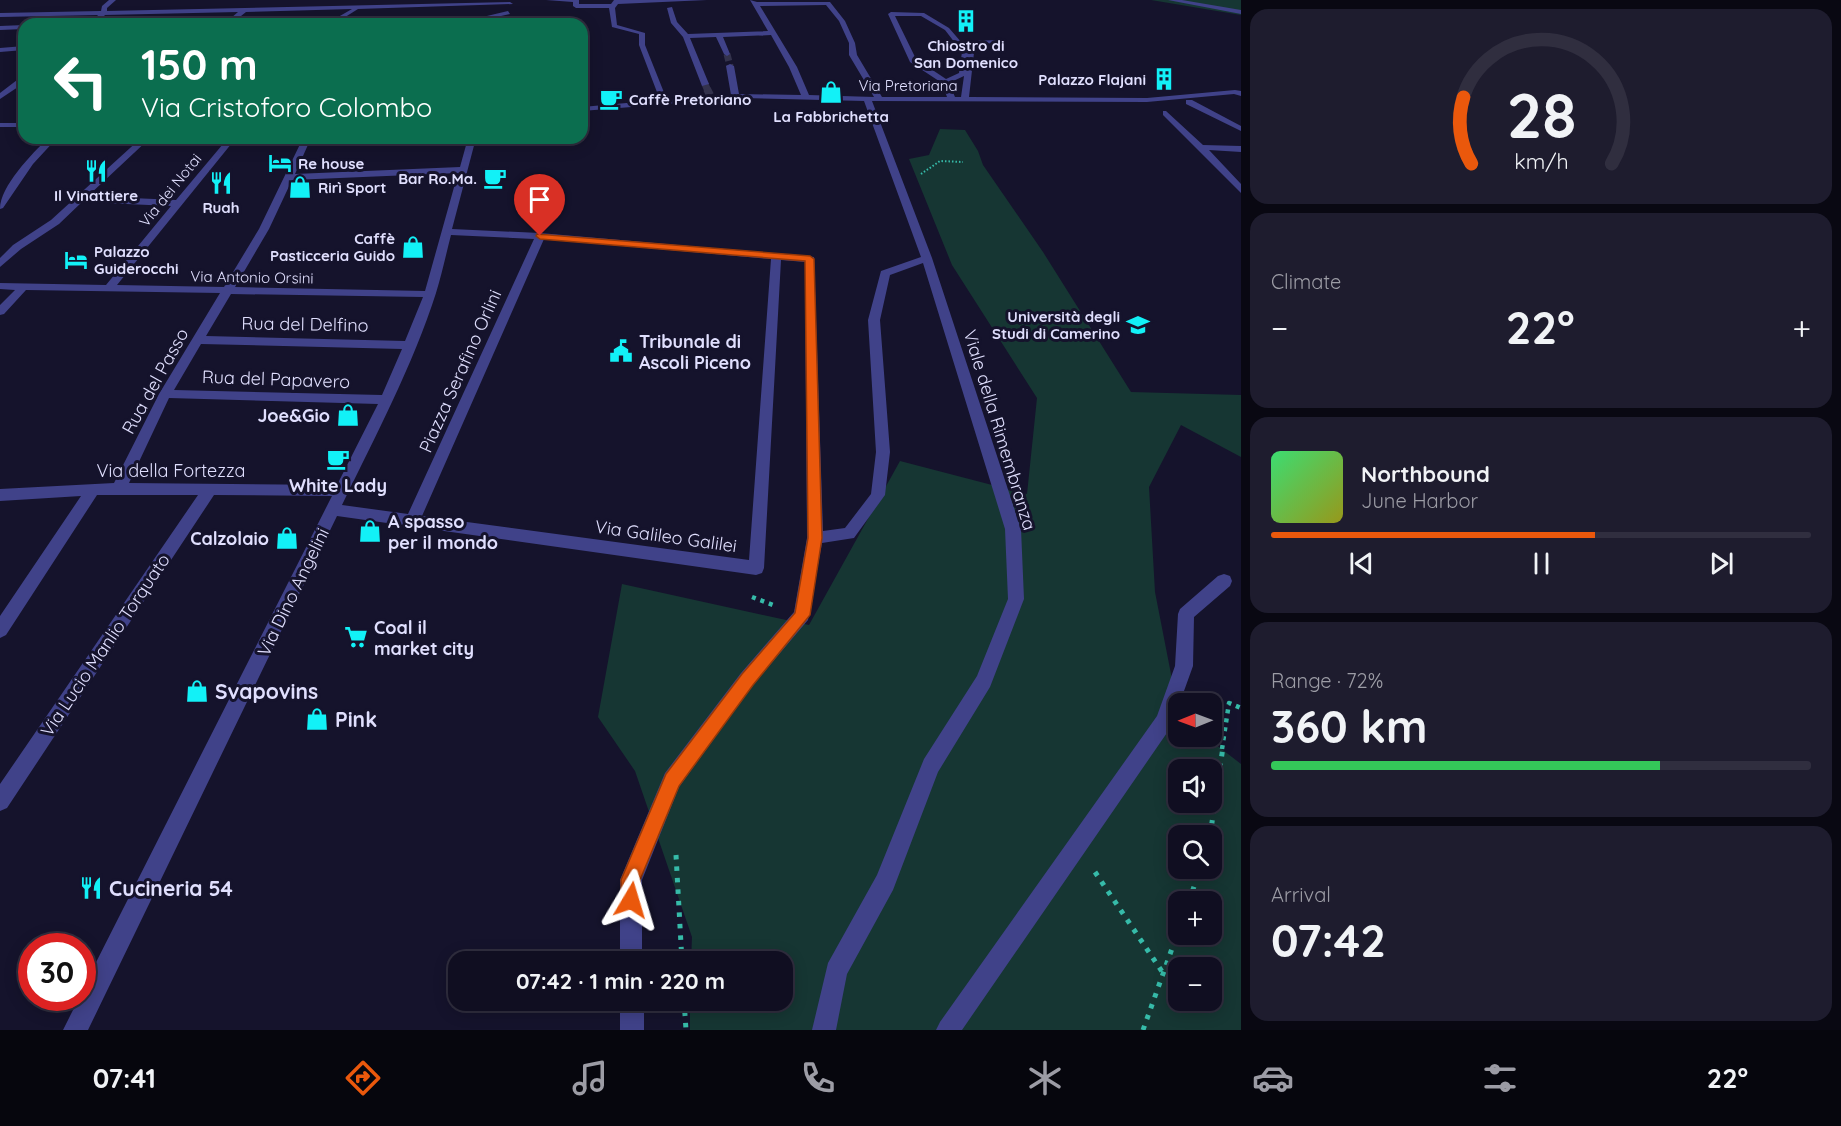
<!DOCTYPE html>
<meta charset="utf-8">
<style>
body{margin:0;font-family:Quicksand,sans-serif;background:#1e1c2e;color:#f1f3f6;height:100vh;display:flex;flex-direction:column;font-size:22px;white-space:nowrap}
*{box-sizing:border-box;margin:0}
p{font-size:20px;color:#9c9ca5}
.icon{flex:none;width:33px;height:33px;fill:none;stroke:currentColor;stroke-width:2;stroke-linecap:round;stroke-linejoin:round}
.map{position:relative;flex:1;overflow:hidden}
.side{display:flex;flex-direction:column;gap:9px;padding:9px;background:#090812;width:600px}
.side>*{flex:none}
.guide{position:absolute;left:18px;top:18px;width:570px;height:126px;border-radius:18px;box-shadow:0 3px 15px #0003,0 0 0 2px #302e3f;background:#0b6e4f;color:#fff;overflow:hidden}
.needle{width:39px;rotate:269deg}
.fabs{position:absolute;left:1168px;top:693px;display:grid;gap:12px}
.fabs a{display:grid;place-items:center;width:54px;height:54px;border-radius:12px;background:#100e21;box-shadow:0 3px 15px #0003,0 0 0 2px #302e3f;font-size:30px}
.speed{position:absolute;left:18px;top:933px;display:flex;gap:12px;font-size:30px;font-weight:700;text-align:center}
.speed>*{display:grid;place-content:center;width:78px;height:78px;border-radius:50%;background:#100e21;box-shadow:0 3px 15px #0003,0 0 0 2px #302e3f;line-height:1}
.speed .limit{border:9px solid #d22;background:#fff;color:#111}
.pin{position:absolute;display:grid;place-items:center;width:51px;height:51px;color:#fff;margin:-62px -26px;border-radius:50% 50% 50% 0;rotate:-45deg;box-shadow:0 0 6px #0007}
.pin .icon{rotate:45deg}
.me{position:absolute;width:66px;margin:-33px;rotate:7deg;stroke-linejoin:round;filter:drop-shadow(0 0 4px #0008)}
.turn{display:flex;align-items:center;gap:21px;height:126px;padding:0 24px;font-size:27px}
.turn .icon{width:78px;height:78px;stroke-width:2.5}
.turn b{display:block;font-size:42px;line-height:51px}
.big{font-size:45px;font-weight:700;line-height:1.1}
.side .tile{flex:1;display:flex;flex-direction:column;justify-content:center;gap:9px;min-width:0;padding:0 21px;border-radius:18px;background:#1e1c2e}
.side .dial{align-items:center;gap:0}
.dial svg{height:156px;overflow:visible;fill:none;stroke:#302e3f;stroke-width:7;stroke-linecap:round;text-anchor:middle}
.dial text{fill:#f1f3f6;stroke:none}
.song{display:flex;align-items:center;gap:18px}
.cover{width:72px;height:72px;border-radius:9px;background:linear-gradient(135deg,hsl(140 70% 55%),hsl(60 70% 35%))}
.played{height:6px;border-radius:3px;background:linear-gradient(90deg,#ea580c 60%,#302e3f 60%)}
.keys{display:flex;justify-content:space-around;direction:ltr}
.heat{display:flex;justify-content:space-between;align-items:center;font-size:33px;direction:ltr}
.charge{height:9px;border-radius:4px;background:linear-gradient(90deg,#34c759 72%,#302e3f 0)}
.trip{position:absolute;left:448px;top:951px;width:345px;height:60px;border-radius:18px;background:#100e21;box-shadow:0 3px 15px #0003,0 0 0 2px #302e3f;font-weight:700;line-height:60px;text-align:center}
.tab-bar{display:flex;height:96px;justify-content:space-around;align-items:center;background:#06060d;color:#9c9ca5}
.tab-bar .icon{width:42px;height:42px}
.tab-bar .current{color:#ea580c}
.tab-bar b{font-size:27px;color:#f1f3f6}
main{display:flex;flex:1;min-height:0}
.map>svg:first-child{display:block}
.green{fill:#163633;fill-rule:evenodd}
.lines{fill:none;stroke-linecap:round;stroke-linejoin:round}
.minor-tunnel-far1{stroke:#33324c;stroke-width:7;stroke-dasharray:7 4;stroke-linecap:butt}
.minor-tunnel{stroke:#33324c;stroke-width:8;stroke-dasharray:8 4.5;stroke-linecap:butt}
.path-far2{stroke:#36bba9;stroke-width:2;stroke-dasharray:1.5 2;stroke-linecap:butt}
.path-far1{stroke:#36bba9;stroke-width:4.5;stroke-dasharray:4 5;stroke-linecap:butt}
.path{stroke:#36bba9;stroke-width:5;stroke-dasharray:4.5 7;stroke-linecap:butt}
.minor{fill:#404289;fill-rule:evenodd}
.route{fill:#ea580c;stroke:#983908;stroke-width:1.5}
.labels{text-anchor:middle;dominant-baseline:central;stroke-width:6;stroke-linejoin:round;paint-order:stroke}
.far-poi-label{font-size:15px;font-weight:bold;fill:#e0dffe;stroke:#15132c}
.far-street-label{font-size:15px;fill:#e0dffe;stroke:#15132c}
.street-label{font-size:18px;fill:#e0dffe;stroke:#15132c}
.poi-label{font-size:18px;font-weight:bold;fill:#e0dffe;stroke:#15132c;text-anchor:start}
.near-poi-label{font-size:21px;font-weight:bold;fill:#e0dffe;stroke:#15132c;text-anchor:start}
</style>
<main>
<div class="map">
<svg width="1241" height="1030" viewBox="0 0 1241 1030">
<rect width="100%" height="100%" fill="#15132c"/>
<!-- green -->
<path class="green" d="M 1151,0 L 1241,0 L 1241,15 Z
M 940,129 L 965,130 L 978,151 L 983,165 L 1043,252 L 1131,392 L 1241,395 L 1241,457 L 1181,425 L 1149,487 L 1155,592 L 1179,715 L 1179,736 L 1206,737 L 1241,764 L 1241,1030 L 690,1030 L 690,1001 L 783,1000 L 783,962 L 691,961 L 692,937 L 635,771 L 598,717 L 622,584 L 809,625 L 900,461 L 1027,494 L 1037,398 L 952,265 L 909,159 L 929,155 ZM 1179,770 L 1212,770 L 1212,802 L 1179,802 ZM 1179,836 L 1212,836 L 1212,868 L 1179,868 ZM 1179,902 L 1212,902 L 1212,934 L 1179,934 ZM 1179,968 L 1212,968 L 1212,1000 L 1179,1000 Z"/>
<g class="lines">
<!-- minor-tunnel-far1 -->
<path class="minor-tunnel-far1" d="M 727,54 L 730,66
M 705,84 L 708,91"/>
<!-- minor-tunnel -->
<path class="minor-tunnel" d="M 707,89 L 710,95"/>
<!-- path-far2 -->
<path class="path-far2" d="M 921,174 L 940,161 L 963,162"/>
<!-- path-far1 -->
<path class="path-far1" d="M 752,597 L 773,605
M 1222,749 L 1229,703 L 1241,708"/>
<!-- path -->
<path class="path" d="M 1210,836 L 1223,747
M 676,855 L 682,962
M 1095,872 L 1163,973
M 1189,902 L 1200,868
M 684,1000 L 686,1030
M 1143,1030 L 1179,929"/>
<!-- minor -->
<path class="minor" d="M 109,0 L 116,0 L 107,8 L 107,11 L 510,2 L 513,4 L 358,9 L 334,24 L 326,24 L 352,9 L 246,12 L 231,24 L 224,24 L 238,12 L 105,15 L 97,24 L 90,24 L 98,15 L 0,17 L 0,13 L 101,11 L 102,6 Z
M 546,0 L 579,0 L 579,4 L 611,4 L 614,0 L 707,0 L 618,4 L 615,8 L 617,25 L 645,33 L 645,45 L 667,100 L 731,95 L 726,66 L 730,64 L 734,66 L 739,94 L 801,95 L 789,67 L 771,35 L 723,37 L 730,54 L 727,56 L 724,54 L 716,37 L 690,38 L 709,84 L 702,86 L 683,37 L 671,23 L 667,8 L 672,7 L 677,22 L 688,34 L 768,31 L 750,0 L 757,2 L 830,2 L 845,21 L 855,43 L 857,55 L 882,97 L 947,97 L 942,83 L 910,62 L 888,14 L 891,12 L 924,13 L 949,28 L 968,50 L 970,41 L 1000,40 L 998,43 L 975,44 L 969,97 L 1147,98 L 1235,90 L 1241,91 L 1241,96 L 1234,94 L 1147,102 L 872,101 L 932,258 L 1021,529 L 1024,599 L 990,687 L 938,772 L 893,890 L 847,974 L 836,1030 L 812,1030 L 828,963 L 877,875 L 924,759 L 977,676 L 1008,599 L 1005,529 L 923,263 L 890,275 L 880,320 L 890,452 L 885,495 L 854,538 L 822,543 L 808,620 L 753,685 L 679,787 L 642,880 L 642,962 L 620,962 L 620,880 L 665,773 L 741,673 L 794,612 L 807,538 L 805,262 L 781,260 L 764,568 L 762,573 L 756,575 L 337,516 L 88,1030 L 63,1030 L 79,998 L 82,998 L 82,990 L 332,496 L 214,495 L 7,808 L 0,811 L 0,784 L 198,495 L 97,495 L 6,635 L 0,638 L 0,616 L 81,496 L 0,501 L 0,489 L 114,483 L 159,394 L 220,293 L 26,290 L 4,314 L 0,315 L 0,305 L 15,290 L 0,289 L 0,283 L 106,285 L 171,206 L 82,202 L 59,224 L 21,249 L 0,267 L 0,258 L 13,245 L 51,220 L 141,138 L 150,138 L 88,196 L 176,200 L 228,138 L 236,138 L 117,285 L 224,287 L 259,229 L 303,138 L 311,138 L 295,174 L 460,167 L 468,138 L 476,138 L 452,229 L 540,233 L 814,257 L 823,531 L 845,528 L 871,494 L 876,452 L 868,320 L 881,271 L 921,257 L 864,101 L 743,98 L 582,111 L 582,107 L 660,100 L 639,45 L 639,34 L 612,27 L 609,8 L 576,8 L 573,6 L 573,2 ZM 826,5 L 839,21 L 849,43 L 849,55 L 874,97 L 809,95 L 797,67 L 760,6 ZM 895,16 L 921,16 L 945,30 L 962,52 L 959,73 L 946,79 L 916,59 ZM 964,76 L 961,97 L 955,97 L 949,83 ZM 458,173 L 425,291 L 235,287 L 269,229 L 292,180 ZM 451,235 L 534,239 L 408,514 L 342,505 C 375,437 413,365 436,293 C 442,274 446,254 451,235 ZM 544,239 L 771,259 L 749,560 L 422,516 ZM 231,294 L 423,297 L 405,341 L 206,336 ZM 201,344 L 402,349 L 382,395 L 174,390 ZM 169,398 L 378,404 L 337,485 L 129,483 Z
M 1168,0 L 1182,0 L 1241,10 L 1241,14 Z
M 508,11 L 510,14 L 465,24 L 453,24 Z
M 24,25 L 24,29 L 0,30 L 0,26 Z
M 24,46 L 24,50 L 0,52 L 0,48 Z
M 21,77 L 24,77 L 24,83 L 0,99 L 0,93 Z
M 1186,100 L 1192,100 L 1241,126 L 1241,131 L 1186,104 Z
M 1166,111 L 1203,145 L 1241,146 L 1241,152 L 1209,150 L 1241,184 L 1241,193 L 1163,115 L 1163,111 Z
M 0,123 L 24,123 L 24,127 L 0,127 Z
M 48,138 L 57,138 L 33,164 L 3,208 L 0,209 C 0,186 32,154 48,138 Z
M 1224,574 L 1230,576 L 1232,581 L 1230,586 L 1194,617 L 1193,666 L 1171,727 L 962,1030 L 936,1030 L 940,1022 L 1157,716 L 1175,666 L 1178,614 L 1180,609 L 1218,576 Z
M 620,1000 L 644,1000 L 644,1030 L 620,1030 Z"/>
</g>
<!-- route -->
<path class="route" d="M 537,234 L 810,256 L 814,259 L 822,538 L 810,615 L 753,685 L 679,786 L 640,880 L 641,900 L 638,907 L 631,910 L 624,907 L 621,900 L 621,880 L 666,774 L 742,674 L 795,613 L 808,538 L 805,261 L 540,239 L 536,236 Z"/>
<!-- icons -->
<defs>
<g id="building-bare" transform="scale(1.8)"><path d="M-4-6H4V6H1V3H-1V6H-4ZM-2.5-4.3h1.7v1.8h-1.7ZM.8-4.3h1.7v1.8H.8ZM-2.5-1h1.7V.8h-1.7ZM.8-1h1.7V.8H.8Z" fill="#12f1f7" stroke="#15132c" stroke-width="2.5" paint-order="stroke"/></g>
<g id="shop-bare" transform="scale(1.8)"><path d="M-5-2.5h2.3a2.7 3.5 0 0 1 5.4 0H5L5.5 6h-11ZM-1.5-2.5h3a1.5 2.3 0 0 0-3 0Z" fill="#12f1f7" stroke="#15132c" stroke-width="2.5" paint-order="stroke"/></g>
<g id="cafe-bare" transform="scale(1.8)"><path d="M-5.5-4.5H6V0H3Q3 3.5 0 3.5H-2.5Q-5.5 3.5-5.5 0ZM3-3.2v2h1.7v-2ZM-6 4.5H4V6H-6Z" fill="#12f1f7" stroke="#15132c" stroke-width="2.5" paint-order="stroke"/></g>
<g id="hotel-bare" transform="scale(1.8)"><path d="M-6-4.5h1.5V1H6V5H4.5V3h-9V5H-6ZM-4 0a1.8 1.8 0 1 1 3.6 0ZM.5 0V-2.5h3Q6-2.5 6 0Z" fill="#12f1f7" stroke="#15132c" stroke-width="2.5" paint-order="stroke"/></g>
<g id="restaurant-bare" transform="scale(1.8)"><path d="M-5-6h1v4h1v-4h1v4h1v-4h1v5L-1.5 .5V6h-2V.5L-5-1ZM5-6V6H3V1.5H1.5Q1.5-4 5-6Z" fill="#12f1f7" stroke="#15132c" stroke-width="2.5" paint-order="stroke"/></g>
<g id="university-bare" transform="scale(1.8)"><path d="M0-5L7-2L0 1L-7-2ZM-4 1L0 2.5L4 1V4Q0 6-4 4Z" fill="#12f1f7" stroke="#15132c" stroke-width="2.5" paint-order="stroke"/></g>
<g id="civic-bare" transform="scale(1.8)"><path d="M-.6-6.5H3V-4.5H.6V-3L4-1V1h2V6H-6V1h2V-1L-.6-3ZM-1.2 2.5V6h2.4V2.5Z" fill="#12f1f7" stroke="#15132c" stroke-width="2.5" paint-order="stroke"/></g>
<g id="supermarket-bare" transform="scale(1.8)"><path d="M-6-5.5h2.5l.6 2H6L4.5 2H-2.5L-4.4-4H-6ZM-1.5 3.2a1.3 1.3 0 1 0 .1 0ZM3 3.2a1.3 1.3 0 1 0 .1 0Z" fill="#12f1f7" stroke="#15132c" stroke-width="2.5" paint-order="stroke"/></g>
</defs>
<g fill-rule="evenodd">
<use href="#building-bare" x="966" y="21"/>
<use href="#building-bare" x="1164" y="79"/>
<use href="#shop-bare" x="831" y="92"/>
<use href="#cafe-bare" x="611" y="99"/>
<use href="#hotel-bare" x="280" y="163"/>
<use href="#restaurant-bare" x="96" y="171"/>
<use href="#cafe-bare" x="495" y="178"/>
<use href="#restaurant-bare" x="221" y="183"/>
<use href="#shop-bare" x="300" y="187"/>
<use href="#shop-bare" x="413" y="247"/>
<use href="#hotel-bare" x="76" y="260"/>
<use href="#university-bare" x="1138" y="325"/>
<use href="#civic-bare" x="621" y="351"/>
<use href="#shop-bare" x="348" y="415"/>
<use href="#cafe-bare" x="338" y="459"/>
<use href="#shop-bare" x="370" y="531"/>
<use href="#shop-bare" x="287" y="538"/>
<use href="#supermarket-bare" x="356" y="637"/>
<use href="#shop-bare" x="197" y="691"/>
<use href="#shop-bare" x="317" y="719"/>
<use href="#restaurant-bare" x="91" y="888"/>
</g>
<g class="labels">
<!-- far-poi labels -->
<g class="far-poi-label">
<text x="966" y="45">Chiostro di<tspan x="966" dy="17">San Domenico</tspan></text>
<text x="1146" y="79" text-anchor="end">Palazzo Flajani</text>
<text x="629" y="99" text-anchor="start">Caffè Pretoriano</text>
<text x="831" y="116">La Fabbrichetta</text>
<text x="298" y="163" text-anchor="start">Re house</text>
<text x="477" y="178" text-anchor="end">Bar Ro.Ma.</text>
<text x="318" y="187" text-anchor="start">Rirì Sport</text>
<text x="96" y="195">Il Vinattiere</text>
<text x="221" y="207">Ruah</text>
<text x="395" y="238" text-anchor="end">Caffè<tspan x="395" dy="17">Pasticceria Guido</tspan></text>
<text x="94" y="251" text-anchor="start">Palazzo<tspan x="94" dy="17">Guiderocchi</tspan></text>
<text x="1120" y="316" text-anchor="end">Università degli<tspan x="1120" dy="17">Studi di Camerino</tspan></text>
</g>
<!-- far-street labels -->
<g class="far-street-label">
<text x="908" y="85">Via Pretoriana</text>
<text transform="translate(170 190) rotate(-51)">Via dei Notai</text>
<text transform="translate(252 277) rotate(1)">Via Antonio Orsini</text>
</g>
<!-- street labels -->
<g class="street-label">
<text transform="translate(305 324) rotate(1)">Rua del Delfino</text>
<text transform="translate(460 371) rotate(-66)">Piazza Serafino Orlini</text>
<text transform="translate(276 379) rotate(2)">Rua del Papavero</text>
<text transform="translate(155 381) rotate(-61)">Rua del Passo</text>
<text transform="translate(1000 430) rotate(73)">Viale della Rimembranza</text>
<text x="171" y="470">Via della Fortezza</text>
<text transform="translate(666 536) rotate(8)">Via Galileo Galilei</text>
<text transform="translate(293 592) rotate(-64)">Via Dino Angelini</text>
<text transform="translate(105 645) rotate(-56)">Via Lucio Manlio Torquato</text>
</g>
<!-- poi labels -->
<g class="poi-label">
<text x="639" y="341">Tribunale di<tspan x="639" dy="21">Ascoli Piceno</tspan></text>
<text x="330" y="415" text-anchor="end">Joe&amp;Gio</text>
<text x="338" y="485" text-anchor="middle">White Lady</text>
<text x="388" y="521">A spasso<tspan x="388" dy="21">per il mondo</tspan></text>
<text x="269" y="538" text-anchor="end">Calzolaio</text>
<text x="374" y="627">Coal il<tspan x="374" dy="21">market city</tspan></text>
</g>
<!-- near-poi labels -->
<g class="near-poi-label">
<text x="215" y="691">Svapovins</text>
<text x="335" y="719">Pink</text>
<text x="109" y="888">Cucineria 54</text>
</g>
</g>
</svg>
<div class="fabs">
<a><svg class="needle" viewBox="-14 -14 28 28"><path d="M0-13l5 13h-10z" fill="#e53935"/><path d="M0 13l5-13h-10z" fill="#9c9ca5"/></svg></a>
<a><svg class="icon" aria-label="sound" viewBox="0 0 24 24"><path d="M4 9h4l5-4v14l-5-4H4zM17 9q2 3 0 6"/></svg></a>
<a><svg class="icon" aria-label="search" viewBox="0 0 24 24"><circle cx="10" cy="10" r="6"/><path d="M15 15l6 6"/></svg></a>
<a>+</a>
<a>−</a>
</div>
<div class="speed"><div class="limit">30</div></div>
<div class="pin" style="left:540px;top:236px;background:#d93025"><svg class="icon" aria-label="arrive" viewBox="0 0 24 24"><path d="M6 21V4h12l-3 4 3 4H6"/></svg></div>
<svg class="me" style="left:631px;top:900px" viewBox="-20 -20 40 40"><path d="M0-17L14 15 0 8-14 15z" fill="#ea580c" stroke="#fff" stroke-width="4"/></svg>
<div class="trip">07:42 · 1 min · 220 m</div>
<div class="guide">
<div class="turn"><svg class="icon" aria-label="left" viewBox="0 0 24 24"><path d="M17 20v-9H6M10 6l-5 5 5 5"/></svg><div><b>150 m</b>Via Cristoforo Colombo</div></div>
</div>
</div>
<section class="side">
<div class="tile dial"><svg viewBox="0 0 100 80">
<path d="M14 69A42 42 0 1 1 86 69"/>
<path d="M14 69A42 42 0 0 1 10 35" stroke="#ea580c"/>
<text x="50" y="56" font-size="32" font-weight="700">28</text>
<text x="50" y="72" font-size="11">km/h</text>
</svg></div>
<div class="tile"><p>Climate</p>
<div class="heat"><a>−</a><b class="big">22°</b><a>+</a></div>
</div>
<div class="tile">
<div class="song"><i class="cover"></i><div><b>Northbound</b><p>June Harbor</p></div></div>
<div class="played"></div>
<div class="keys"><svg class="icon" aria-label="previous" viewBox="0 0 24 24"><path d="M18 5L8 12l10 7zM5 5v14"/></svg><svg class="icon" aria-label="pause" viewBox="0 0 24 24"><path d="M8 5v14M16 5v14"/></svg><svg class="icon" aria-label="next" viewBox="0 0 24 24"><path d="M6 5l10 7-10 7zM19 5v14"/></svg></div>
</div>
<div class="tile"><p>Range · 72%</p><b class="big">360 km</b><div class="charge"></div></div>
<div class="tile"><p>Arrival</p><b class="big">07:42</b></div>
</section>
</main>
<nav class="tab-bar">
<b>07:41</b>
<svg class="icon current" aria-label="directions" viewBox="0 0 24 24"><path d="M12 3l9 9-9 9-9-9zM9 14v-3h6M13 9l2 2-2 2"/></svg>
<svg class="icon" aria-label="music" viewBox="0 0 24 24"><path d="M9 18V5l10-2v13"/><circle cx="6" cy="18" r="3"/><circle cx="16" cy="16" r="3"/></svg>
<svg class="icon" aria-label="phone" viewBox="0 0 24 24"><path d="M5 4h4l2 5-3 2q2 4 5 5l2-3 5 2v4C11 20 4 13 5 4z"/></svg>
<svg class="icon" aria-label="climate" viewBox="0 0 24 24"><path d="M12 3v18M4 7l16 10M4 17L20 7"/></svg>
<svg class="icon" aria-label="car" viewBox="0 0 24 24"><path d="M5 17H2v-5l4-1 3-4h7l3 4 3 1v5h-3M9 17h6M6 11h13"/><circle cx="7" cy="17" r="2"/><circle cx="17" cy="17" r="2"/></svg>
<svg class="icon" aria-label="filters" viewBox="0 0 24 24"><path d="M4 7h16M4 17h16"/><circle cx="9" cy="7" r="2"/><circle cx="15" cy="17" r="2"/></svg>
<b>22°</b>
</nav>
